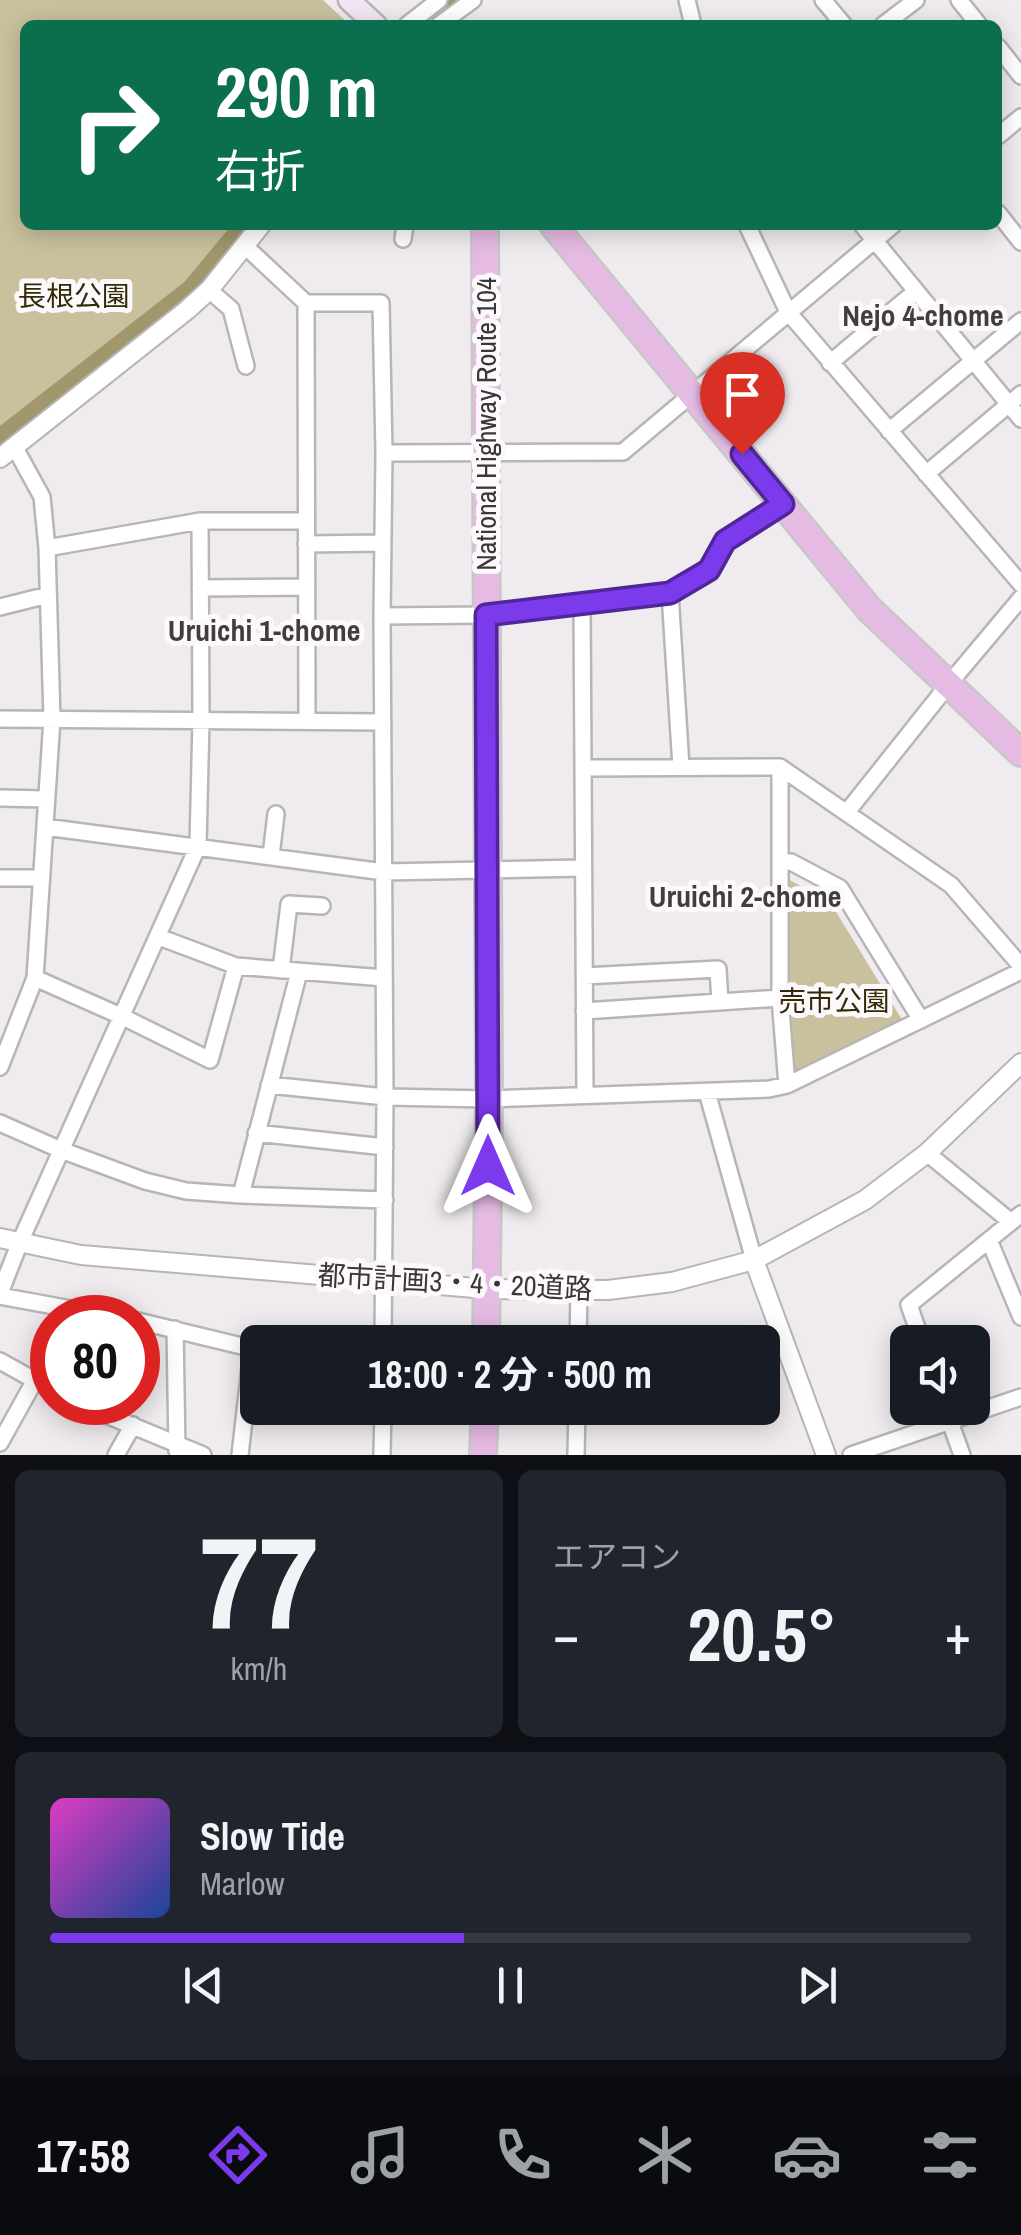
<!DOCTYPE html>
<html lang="ja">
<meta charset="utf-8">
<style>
body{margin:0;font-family:"Archivo Narrow","Noto Sans JP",sans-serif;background:#20242c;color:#f1f3f6;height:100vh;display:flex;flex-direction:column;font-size:38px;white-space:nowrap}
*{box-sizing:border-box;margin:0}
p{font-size:32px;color:#9ea1a6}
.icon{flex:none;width:55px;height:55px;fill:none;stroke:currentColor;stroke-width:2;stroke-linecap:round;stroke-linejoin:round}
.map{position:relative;height:1455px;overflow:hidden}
.sheet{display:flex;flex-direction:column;gap:15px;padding:15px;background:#0d0f14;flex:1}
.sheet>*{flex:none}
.banner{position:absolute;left:20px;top:20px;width:982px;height:210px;border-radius:15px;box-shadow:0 5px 25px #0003;background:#0b6e4f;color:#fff;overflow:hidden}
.controls{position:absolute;left:890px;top:1325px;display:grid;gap:20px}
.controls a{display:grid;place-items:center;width:100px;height:100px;border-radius:15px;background:#171b24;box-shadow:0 5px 25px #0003;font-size:50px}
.speed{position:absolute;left:30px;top:1295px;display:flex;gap:20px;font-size:50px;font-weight:700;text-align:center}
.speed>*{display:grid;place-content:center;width:130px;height:130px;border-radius:50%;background:#171b24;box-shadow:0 5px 25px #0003;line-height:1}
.speed .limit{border:15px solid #d22;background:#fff;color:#111}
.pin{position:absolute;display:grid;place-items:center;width:85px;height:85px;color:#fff;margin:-102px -42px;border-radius:50% 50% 50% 0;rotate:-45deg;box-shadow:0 0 10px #0007}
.pin .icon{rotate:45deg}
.me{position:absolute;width:110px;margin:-55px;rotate:0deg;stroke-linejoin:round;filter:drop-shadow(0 0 8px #0008)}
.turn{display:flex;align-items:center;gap:35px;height:210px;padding:0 30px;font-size:45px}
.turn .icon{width:130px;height:130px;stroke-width:2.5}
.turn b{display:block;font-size:70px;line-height:85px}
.big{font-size:75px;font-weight:700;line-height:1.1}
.sheet .card{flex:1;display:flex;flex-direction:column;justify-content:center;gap:15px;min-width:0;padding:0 35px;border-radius:15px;background:#20242c}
.sheet .dial{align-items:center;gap:0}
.dial b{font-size:130px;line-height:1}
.song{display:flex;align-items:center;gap:30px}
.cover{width:120px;height:120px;border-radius:15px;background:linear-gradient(135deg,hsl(310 70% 55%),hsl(220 70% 35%))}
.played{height:10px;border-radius:5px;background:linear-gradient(90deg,#7c3aed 45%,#363941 45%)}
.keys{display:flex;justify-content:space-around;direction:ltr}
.heat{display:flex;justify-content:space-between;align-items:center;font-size:55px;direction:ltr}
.sheet .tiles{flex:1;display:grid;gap:15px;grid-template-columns:1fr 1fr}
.card:last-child{grid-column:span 2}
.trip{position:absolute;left:240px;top:1325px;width:540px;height:100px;border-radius:15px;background:#171b24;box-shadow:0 5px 25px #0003;font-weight:700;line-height:100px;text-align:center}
.dock{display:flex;height:160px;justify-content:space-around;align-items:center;background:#090b0e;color:#9ea1a6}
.dock .icon{width:70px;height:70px}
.dock .on{color:#7c3aed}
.dock b{font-size:45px;color:#f1f3f6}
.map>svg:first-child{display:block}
.green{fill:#c9c19e}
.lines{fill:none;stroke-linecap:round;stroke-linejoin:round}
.river{stroke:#a0976d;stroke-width:22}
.minor-casing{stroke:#b8b5b8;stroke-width:20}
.tertiary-casing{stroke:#b8b5b8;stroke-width:22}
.secondary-casing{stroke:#b8b5b8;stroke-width:25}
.trunk-casing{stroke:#c8c7c8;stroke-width:30}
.minor{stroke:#fff;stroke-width:15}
.tertiary{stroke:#fff;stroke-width:18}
.secondary{stroke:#f5e6f4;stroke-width:20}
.trunk{stroke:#e6bbe3;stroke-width:25}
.route-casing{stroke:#51269a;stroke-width:25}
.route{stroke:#7c3aed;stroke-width:18}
.labels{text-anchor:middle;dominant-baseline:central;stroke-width:10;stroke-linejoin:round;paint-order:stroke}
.park-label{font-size:28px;fill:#322b05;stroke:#fcf8fc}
.street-label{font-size:28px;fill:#393739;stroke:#fcf8fc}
.neighbourhood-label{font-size:30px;font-weight:bold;fill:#403d3f;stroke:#fcf8fc}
</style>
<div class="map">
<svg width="1021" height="1455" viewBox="0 0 1021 1455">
<rect width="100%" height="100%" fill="#efebee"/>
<!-- green -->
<path class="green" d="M 0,0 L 323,0 L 350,25 L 25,25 L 25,225 L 250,225 L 195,293 L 0,446 Z
M 786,878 L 830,902 L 904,1023 L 794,1077 L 787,1041 Z"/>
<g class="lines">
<!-- river -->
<path class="river" d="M 446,7 L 456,0
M 0,440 L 192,290 L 246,225"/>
<!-- minor casing -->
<g class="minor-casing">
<path id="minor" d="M 687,0 L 693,25
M 823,0 L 844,25
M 959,0 L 979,25
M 407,25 L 439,0
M 439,25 L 473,0
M 883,25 L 916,0
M 998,47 L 1021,76
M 998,136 L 1021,117
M 998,213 L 1021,242
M 747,225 L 788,312 L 1021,584
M 862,225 L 1021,419
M 403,239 L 405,225
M 245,246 L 306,303 L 307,720
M 209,290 L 231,309 L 246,366
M 306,303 L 381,303 L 384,453 L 382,616 L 385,1097 L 383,1342
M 830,363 L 916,291
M 889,431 L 1021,321
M 384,453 L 623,452 L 893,225
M 926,474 L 1021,394
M 306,544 L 383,543
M 47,548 L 200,521 L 305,521
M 200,588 L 306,587
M 670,593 L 709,570 L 725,541 L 783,504
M 582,603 L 585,1095
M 0,607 L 48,595
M 382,616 L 486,615 L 670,593 L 681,767
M 0,719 L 383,722
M 780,767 L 780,998 L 787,1085
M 583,768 L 780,767 L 951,885 L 1021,966
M 0,798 L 46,799
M 847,812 L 948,685 L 1021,598
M 45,827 L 384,872 L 583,868
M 271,856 L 276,814
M 781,861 L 791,862 L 840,888 L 921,1020
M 0,878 L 41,878
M 159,937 L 236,966 L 384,978
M 281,970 L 289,904 L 322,906
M 584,976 L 718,969 L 720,1002
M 35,978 L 123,1017 L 210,1060 L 236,966
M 584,1011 L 780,998
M 0,1067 L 35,978 L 52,719 L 47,548 L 42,497 L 14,446
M 269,1085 L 385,1097 L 489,1099 L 769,1089 L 787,1085 L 1021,971
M 707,1092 L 754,1260
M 0,1123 L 61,1150 L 145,1181 L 186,1191 L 241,1195 L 385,1200
M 256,1133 L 385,1147
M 927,1153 L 1011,1222
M 241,1195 L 299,972
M 989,1240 L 1021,1317
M 0,1293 L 20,1242 L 198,846 L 201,720 L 200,521
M 0,1296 L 120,1318
M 138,1321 L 258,1350
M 175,1329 L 177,1451
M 578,1342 L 579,1291
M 922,1342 L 909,1305 L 1021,1214
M 0,1361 L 52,1390
M 75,1402 L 203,1455
M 945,1408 L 962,1455
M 0,1443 L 35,1380
M 116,1455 L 133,1425
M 240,1455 L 252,1350
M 382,1455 L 383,1408
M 576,1455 L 577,1408
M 851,1455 L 1021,1397"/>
</g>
<!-- tertiary casing -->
<g class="tertiary-casing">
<path id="tertiary" d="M 0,458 L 187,310 L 209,290 L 261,225
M 0,1238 L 81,1255 L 487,1289 L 608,1290 L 672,1282 L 754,1260 L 865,1200 L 927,1153 L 1021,1063
M 754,1260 L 826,1455"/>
</g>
<!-- secondary casing -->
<g class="secondary-casing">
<path id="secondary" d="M 349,0 L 376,25"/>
</g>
<!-- trunk casing -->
<g class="trunk-casing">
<path id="trunk" d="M 485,225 L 489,1099 L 486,1342
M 553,225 L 869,609 L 1021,753
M 483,1455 L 485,1408"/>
</g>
<!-- minor -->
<use href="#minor" class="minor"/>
<!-- tertiary -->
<use href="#tertiary" class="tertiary"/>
<!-- secondary -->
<use href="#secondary" class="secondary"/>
<!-- trunk -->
<use href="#trunk" class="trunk"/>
</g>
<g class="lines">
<!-- route casing -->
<g class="route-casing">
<path id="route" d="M 488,1166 L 486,615 L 670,593 L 709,570 L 725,541 L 783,504 L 742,454"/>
</g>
<!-- route -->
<use href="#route" class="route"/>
</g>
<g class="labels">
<!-- park labels -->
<g class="park-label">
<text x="74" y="296">長根公園</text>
<text x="834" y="1001">売市公園</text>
</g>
<!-- street labels -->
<g class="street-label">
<text transform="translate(486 424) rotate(-90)">National Highway Route 104</text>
<text transform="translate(455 1282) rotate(3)">都市計画3・4・20道路</text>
</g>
<!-- neighbourhood labels -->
<g class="neighbourhood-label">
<text x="923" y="315">Nejo 4-chome</text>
<text x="264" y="630">Uruichi 1-chome</text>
<text x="745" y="896">Uruichi 2-chome</text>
</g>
</g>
</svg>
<div class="controls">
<a><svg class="icon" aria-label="sound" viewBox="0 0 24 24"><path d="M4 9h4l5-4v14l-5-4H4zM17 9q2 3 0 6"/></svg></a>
</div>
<div class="speed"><div class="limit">80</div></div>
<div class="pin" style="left:742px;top:454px;background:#d93025"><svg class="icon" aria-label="arrive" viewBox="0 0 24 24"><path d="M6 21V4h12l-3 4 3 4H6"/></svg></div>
<svg class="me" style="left:488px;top:1166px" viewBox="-20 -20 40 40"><path d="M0-17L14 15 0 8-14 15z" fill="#7c3aed" stroke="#fff" stroke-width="4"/></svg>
<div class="trip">18:00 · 2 分 · 500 m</div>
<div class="banner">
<div class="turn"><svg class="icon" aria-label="right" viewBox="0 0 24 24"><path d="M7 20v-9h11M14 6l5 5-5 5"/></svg><div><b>290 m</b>右折</div></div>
</div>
</div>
<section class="sheet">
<div class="tiles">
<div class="card dial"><b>77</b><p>km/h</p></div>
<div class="card"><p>エアコン</p>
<div class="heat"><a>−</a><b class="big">20.5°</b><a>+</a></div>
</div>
<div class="card">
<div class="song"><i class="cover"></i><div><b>Slow Tide</b><p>Marlow</p></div></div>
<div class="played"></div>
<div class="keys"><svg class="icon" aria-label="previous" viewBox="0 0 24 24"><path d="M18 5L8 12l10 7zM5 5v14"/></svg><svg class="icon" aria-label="pause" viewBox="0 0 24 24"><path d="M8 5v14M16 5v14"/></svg><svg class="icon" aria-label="next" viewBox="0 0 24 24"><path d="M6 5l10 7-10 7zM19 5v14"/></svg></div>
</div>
</div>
</section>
<nav class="dock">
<b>17:58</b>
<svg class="icon on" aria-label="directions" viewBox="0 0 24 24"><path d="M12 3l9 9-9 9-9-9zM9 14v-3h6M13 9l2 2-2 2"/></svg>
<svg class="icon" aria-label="music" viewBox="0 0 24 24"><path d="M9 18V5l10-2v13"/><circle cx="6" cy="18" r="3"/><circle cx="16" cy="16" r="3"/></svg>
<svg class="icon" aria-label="phone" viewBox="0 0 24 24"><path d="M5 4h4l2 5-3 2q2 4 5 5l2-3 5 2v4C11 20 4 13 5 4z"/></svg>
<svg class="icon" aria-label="climate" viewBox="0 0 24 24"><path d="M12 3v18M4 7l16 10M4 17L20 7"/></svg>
<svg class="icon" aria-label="car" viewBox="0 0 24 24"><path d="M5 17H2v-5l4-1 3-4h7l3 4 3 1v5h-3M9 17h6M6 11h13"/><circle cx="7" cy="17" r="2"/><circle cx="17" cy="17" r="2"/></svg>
<svg class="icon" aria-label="filters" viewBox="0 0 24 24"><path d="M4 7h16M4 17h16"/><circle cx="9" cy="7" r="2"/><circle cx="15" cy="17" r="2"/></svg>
</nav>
